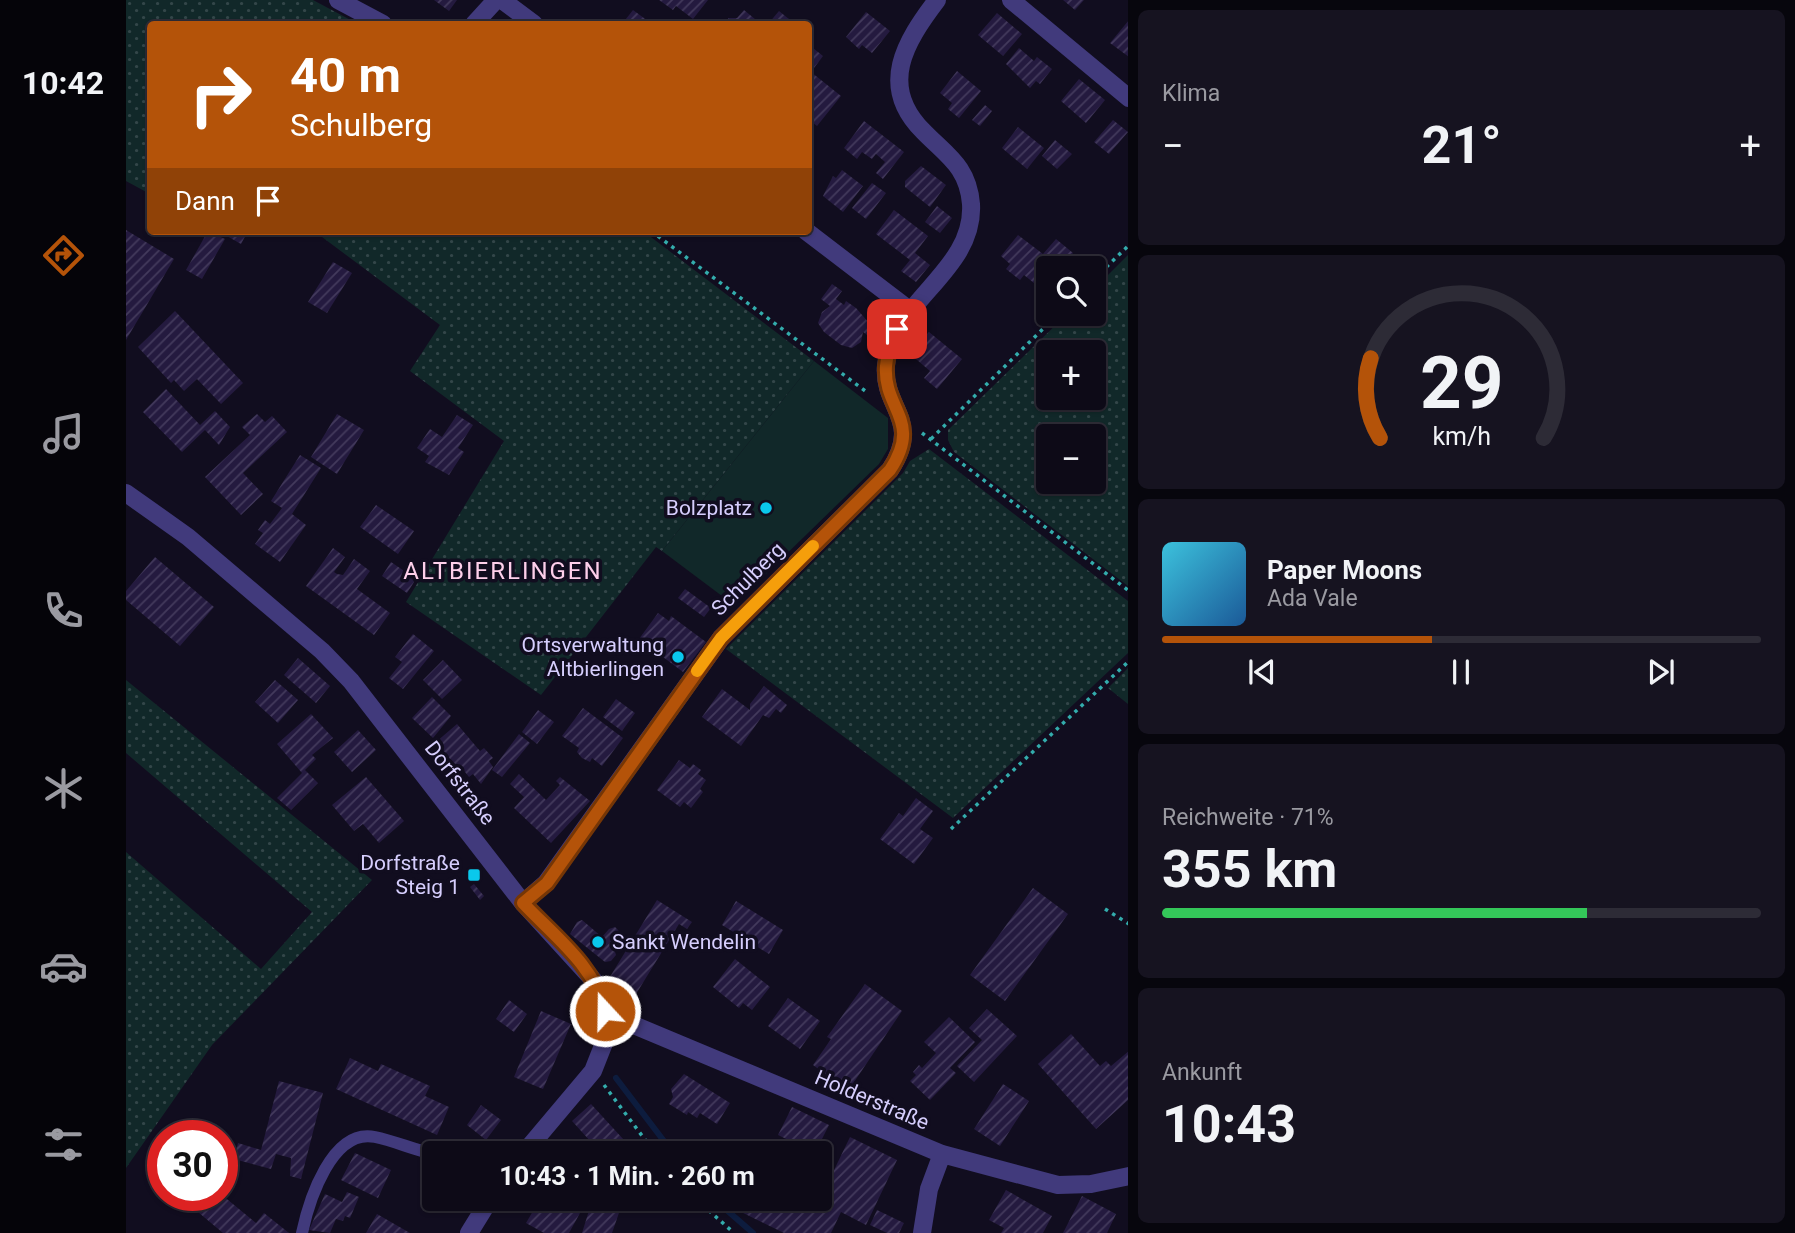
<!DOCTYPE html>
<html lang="de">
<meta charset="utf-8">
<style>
body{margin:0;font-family:Roboto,sans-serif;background:#161320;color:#f1f3f6;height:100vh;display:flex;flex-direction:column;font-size:26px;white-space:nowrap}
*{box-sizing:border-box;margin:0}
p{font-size:23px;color:#9a9aa1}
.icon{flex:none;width:38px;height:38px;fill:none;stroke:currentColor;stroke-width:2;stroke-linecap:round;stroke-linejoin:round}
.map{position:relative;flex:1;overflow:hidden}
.details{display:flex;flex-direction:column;gap:10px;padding:10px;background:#07060d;width:667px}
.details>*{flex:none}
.hud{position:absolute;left:21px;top:21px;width:665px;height:214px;border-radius:7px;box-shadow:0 2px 5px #0004,0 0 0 2px #2d2b36;background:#b45309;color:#fff;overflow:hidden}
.controls{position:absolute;left:910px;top:256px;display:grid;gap:14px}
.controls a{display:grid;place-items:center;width:70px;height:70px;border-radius:7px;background:#0d0a17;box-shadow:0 2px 5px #0004,0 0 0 2px #2d2b36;font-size:35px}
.speed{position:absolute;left:21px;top:1120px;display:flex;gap:14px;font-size:35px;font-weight:700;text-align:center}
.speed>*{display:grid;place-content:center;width:91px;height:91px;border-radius:50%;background:#0d0a17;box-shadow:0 2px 5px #0004,0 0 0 2px #2d2b36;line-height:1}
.speed .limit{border:10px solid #d22;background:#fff;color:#111}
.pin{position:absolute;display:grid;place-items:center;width:60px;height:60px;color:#fff;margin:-30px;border-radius:14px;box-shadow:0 4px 10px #0006}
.me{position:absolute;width:77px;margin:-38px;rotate:339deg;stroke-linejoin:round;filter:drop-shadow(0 0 5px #0008)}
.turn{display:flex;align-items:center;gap:24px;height:147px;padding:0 28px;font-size:32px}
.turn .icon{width:91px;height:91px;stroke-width:2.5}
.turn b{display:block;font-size:49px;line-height:60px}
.then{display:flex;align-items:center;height:66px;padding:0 28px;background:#0003;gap:14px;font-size:26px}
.big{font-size:52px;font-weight:700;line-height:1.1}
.details .card{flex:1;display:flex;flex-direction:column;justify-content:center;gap:10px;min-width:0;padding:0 24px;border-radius:10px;background:#161320}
.details .dial{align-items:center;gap:0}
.dial svg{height:182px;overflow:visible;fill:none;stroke:#2d2b36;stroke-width:7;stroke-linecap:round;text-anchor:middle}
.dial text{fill:#f1f3f6;stroke:none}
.song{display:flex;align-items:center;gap:21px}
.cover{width:84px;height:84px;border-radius:10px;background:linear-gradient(135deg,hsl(190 70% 55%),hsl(210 70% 35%))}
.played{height:7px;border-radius:4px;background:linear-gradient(90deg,#b45309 45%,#2d2b36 45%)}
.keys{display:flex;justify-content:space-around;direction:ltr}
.heat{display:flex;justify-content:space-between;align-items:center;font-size:38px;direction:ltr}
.charge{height:10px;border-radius:5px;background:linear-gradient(90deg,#34c759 71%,#2d2b36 0)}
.trip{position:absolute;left:296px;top:1141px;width:410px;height:70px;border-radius:7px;background:#0d0a17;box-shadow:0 2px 5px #0004,0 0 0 2px #2d2b36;font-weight:700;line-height:70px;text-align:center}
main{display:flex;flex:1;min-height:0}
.menu{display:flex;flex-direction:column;width:126px;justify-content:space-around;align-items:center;background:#050409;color:#9a9aa1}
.menu .icon{width:49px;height:49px}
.menu .on{color:#b45309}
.menu b{font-size:32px;color:#f1f3f6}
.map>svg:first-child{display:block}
.grass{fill:url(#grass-dots);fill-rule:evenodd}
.green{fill:#112829}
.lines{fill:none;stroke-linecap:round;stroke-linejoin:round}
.stream{stroke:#0d1c3e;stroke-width:6}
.building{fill:url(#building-hatch)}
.path{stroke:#33acac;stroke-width:3.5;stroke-dasharray:3.5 5;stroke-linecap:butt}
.service{stroke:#413a7c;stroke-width:12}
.minor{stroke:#413a7c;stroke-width:18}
.route-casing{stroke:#753606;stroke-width:18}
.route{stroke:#b45309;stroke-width:12}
.slow{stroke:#f59e0b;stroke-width:12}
.poi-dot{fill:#0ac8ec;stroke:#110d1f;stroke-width:2.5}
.labels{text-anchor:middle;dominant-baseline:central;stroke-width:7;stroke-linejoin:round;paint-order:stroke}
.poi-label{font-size:21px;fill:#d6cefd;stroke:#110d1f;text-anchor:end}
.street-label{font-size:21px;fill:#d6cefd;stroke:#110d1f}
.quarter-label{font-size:24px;letter-spacing:2px;fill:#fdcfea;stroke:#110d1f}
</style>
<main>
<nav class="menu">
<b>10:42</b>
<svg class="icon on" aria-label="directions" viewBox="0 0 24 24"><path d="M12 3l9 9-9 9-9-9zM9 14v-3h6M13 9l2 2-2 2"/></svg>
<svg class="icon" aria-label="music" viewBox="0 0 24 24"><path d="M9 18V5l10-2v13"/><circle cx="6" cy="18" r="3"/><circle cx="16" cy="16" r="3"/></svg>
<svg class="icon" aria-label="phone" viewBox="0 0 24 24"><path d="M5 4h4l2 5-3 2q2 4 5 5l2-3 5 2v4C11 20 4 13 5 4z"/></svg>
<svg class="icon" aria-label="climate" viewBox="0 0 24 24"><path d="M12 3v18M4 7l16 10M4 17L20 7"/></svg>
<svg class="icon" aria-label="car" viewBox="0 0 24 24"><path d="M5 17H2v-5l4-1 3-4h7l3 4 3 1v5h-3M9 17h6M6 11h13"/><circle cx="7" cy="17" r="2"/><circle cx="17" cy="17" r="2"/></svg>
<svg class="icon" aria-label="filters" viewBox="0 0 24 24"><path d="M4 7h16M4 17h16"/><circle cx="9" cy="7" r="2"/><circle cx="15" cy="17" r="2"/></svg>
</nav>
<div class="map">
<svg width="1003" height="1233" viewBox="0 0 1003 1233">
<defs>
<pattern id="grass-dots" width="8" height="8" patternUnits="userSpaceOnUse" patternTransform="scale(1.75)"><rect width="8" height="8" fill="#112829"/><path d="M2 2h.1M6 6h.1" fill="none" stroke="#334649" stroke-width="1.8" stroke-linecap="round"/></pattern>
<pattern id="building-hatch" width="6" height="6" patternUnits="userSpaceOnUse" patternTransform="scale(1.75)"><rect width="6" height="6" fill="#241a3f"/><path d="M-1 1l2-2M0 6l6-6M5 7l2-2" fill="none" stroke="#433a5c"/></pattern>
</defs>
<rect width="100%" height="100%" fill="#110d1f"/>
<!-- grass -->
<path class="grass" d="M 0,0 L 187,0 L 232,24 L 24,24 L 24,194 L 0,181 Z
M 188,231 L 517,231 L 688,361 L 536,551 L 530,547 L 415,695 L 280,602 L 378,441 L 284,371 L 314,325 Z
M 1002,255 L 1002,586 L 828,452 L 822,440 L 822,430 L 942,313 L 968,313 L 968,289 ZM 922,352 L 968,352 L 968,397 L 922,397 ZM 922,436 L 968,436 L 968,481 L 922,481 Z
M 803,449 L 1002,601 L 1002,653 L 827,818 L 600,649 L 777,473 L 784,461 Z
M 1002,668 L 1003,704 L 1002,704 L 982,688 Z
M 0,680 L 246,880 L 86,1045 L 0,1168 L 0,852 L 135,969 L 186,912 L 0,753 Z"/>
<!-- green -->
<path class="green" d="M 688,361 L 762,418 L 762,449 L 753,464 L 608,605 L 536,551 Z"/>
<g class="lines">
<!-- stream -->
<path class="stream" d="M 490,1078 L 547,1153
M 588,1199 L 627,1233"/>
</g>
<!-- building -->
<path class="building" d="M 308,0 L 331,0 L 323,11 Z
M 533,0 L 582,0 L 567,19 L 550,6 L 547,10 Z
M 937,0 L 958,0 L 949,10 Z
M 507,10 L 526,24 L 496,24 Z
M 618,10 L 635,24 L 602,24 L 602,18 L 611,18 Z
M 653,11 L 669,24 L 642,24 Z
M 740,12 L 764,31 L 746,53 L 736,45 L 733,49 L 720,37 Z
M 871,13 L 896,34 L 877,56 L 852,35 Z
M 1003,20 L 1003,57 L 984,43 Z
M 682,44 L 697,56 L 685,72 L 715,96 L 691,126 L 682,119 Z
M 893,48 L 908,61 L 911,57 L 926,69 L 914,84 L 910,81 L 904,88 L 880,64 Z
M 831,71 L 855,91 L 833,118 L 822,109 L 826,103 L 814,93 Z
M 953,79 L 979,100 L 960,123 L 935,101 Z
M 859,105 L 866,111 L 854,126 L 846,120 Z
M 987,120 L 1002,132 L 983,154 L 968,142 Z
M 738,121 L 778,152 L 757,179 L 750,173 L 759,162 L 750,154 L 746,159 L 736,152 L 731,159 L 718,148 Z
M 892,127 L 918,148 L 901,169 L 876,148 Z
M 929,140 L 946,154 L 931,169 L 916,156 Z
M 795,166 L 820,185 L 804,207 L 779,187 L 779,181 Z
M 716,170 L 737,186 L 717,212 L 697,196 L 707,176 L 710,178 Z
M 746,183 L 760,193 L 740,219 L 726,208 Z
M 811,206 L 826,218 L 814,233 L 799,222 Z
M 768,210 L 802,236 L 789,253 L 804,265 L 790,282 L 775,271 L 784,260 L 750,234 Z
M 0,230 L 48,259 L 0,340 Z
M 82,231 L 99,239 L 76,279 L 60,270 Z
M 92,231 L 122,231 L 115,244 Z
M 892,235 L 917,254 L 930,239 L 947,253 L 935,268 L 925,262 L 908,283 L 898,275 L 894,280 L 880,269 L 884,264 L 875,256 Z
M 207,262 L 226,273 L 201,313 L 182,302 Z
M 706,284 L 716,291 L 710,299 L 718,305 L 720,301 L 730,308 L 744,324 L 749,317 L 760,325 L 749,341 L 737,332 L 735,342 L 726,348 L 715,345 L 698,332 L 692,323 L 696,312 L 704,306 L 695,299 Z
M 49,311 L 117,383 L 95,404 L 71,379 L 58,391 L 48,380 L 45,383 L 12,347 Z
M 803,332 L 836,359 L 811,389 L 798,378 L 804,371 L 784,354 Z
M 40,389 L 74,425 L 89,411 L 104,427 L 93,445 L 79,430 L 56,452 L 17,412 Z
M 131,414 L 139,422 L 146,416 L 161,432 L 117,473 L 137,494 L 115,515 L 79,477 L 124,435 L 116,427 Z
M 211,414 L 238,430 L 211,474 L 185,457 Z
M 331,415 L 347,425 L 332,448 L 338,452 L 323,475 L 299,462 L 303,456 L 291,448 L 304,429 L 316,437 Z
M 174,455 L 195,468 L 166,514 L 180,525 L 154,562 L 129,544 L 137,533 L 132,530 L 139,520 L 144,524 L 156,508 L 145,501 Z
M 250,505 L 288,531 L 272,554 L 234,527 Z
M 207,548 L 219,557 L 208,572 L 211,574 L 217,575 L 228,559 L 244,571 L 231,589 L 264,613 L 248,635 L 180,586 Z
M 29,557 L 88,607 L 54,646 L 0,600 L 0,591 Z
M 265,562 L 290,579 L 281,593 L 256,576 Z
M 559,589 L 585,608 L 578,617 L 552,598 Z
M 532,613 L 543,621 L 545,616 L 580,642 L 557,672 L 513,639 Z
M 287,634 L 308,651 L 277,689 L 263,678 L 276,662 L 269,657 Z
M 172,658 L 204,686 L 190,703 L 158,675 Z
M 317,660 L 336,680 L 316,699 L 297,680 Z
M 149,680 L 172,700 L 152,723 L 129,702 Z
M 638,686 L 661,705 L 655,713 L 650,709 L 643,718 L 637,715 L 615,746 L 576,717 L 596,689 L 624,710 L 624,704 Z
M 306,697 L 325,716 L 307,738 L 286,718 Z
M 490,699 L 509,713 L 496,731 L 477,717 Z
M 457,708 L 497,738 L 476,766 L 466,758 L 464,762 L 456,758 L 451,752 L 453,748 L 436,736 Z
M 412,710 L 428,722 L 411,744 L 396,732 Z
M 185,714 L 207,738 L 186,755 L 190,759 L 179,770 L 192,783 L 165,810 L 151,798 L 176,773 L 151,744 Z
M 331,724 L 354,751 L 358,748 L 367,758 L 363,761 L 367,767 L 355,784 L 347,774 L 343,777 L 335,767 L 332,769 L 310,742 Z
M 232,730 L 250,750 L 226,772 L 208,752 Z
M 393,734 L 404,743 L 376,777 L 366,770 Z
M 553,760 L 564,768 L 567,764 L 575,770 L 572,774 L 580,780 L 574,789 L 577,792 L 565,808 L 558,802 L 554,807 L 531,790 Z
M 393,774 L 420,800 L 434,785 L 430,781 L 434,777 L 464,801 L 425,843 L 388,808 L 398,797 L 384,784 Z
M 240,777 L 278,821 L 253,843 L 237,824 L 228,831 L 206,805 Z
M 790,798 L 807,811 L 794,829 L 807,838 L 788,864 L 754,839 L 773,813 L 777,816 Z
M 348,884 L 358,896 L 354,900 L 344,887 Z
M 907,888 L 942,914 L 879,1001 L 844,975 Z
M 531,900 L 566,922 L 561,929 L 553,924 L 507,999 L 482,980 Z
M 610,901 L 657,930 L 643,954 L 596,925 Z
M 456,920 L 476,937 L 483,929 L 489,927 L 493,931 L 487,945 L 490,955 L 485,961 L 479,962 L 444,934 L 451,922 Z
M 609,959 L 644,987 L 626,1010 L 617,1003 L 613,1008 L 587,987 Z
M 739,984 L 776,1011 L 722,1091 L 687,1065 L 705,1039 L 701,1037 Z
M 662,998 L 694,1021 L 674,1049 L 642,1026 Z
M 383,1000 L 401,1014 L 388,1032 L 370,1019 Z
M 861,1009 L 891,1036 L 848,1082 L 831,1066 L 856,1040 L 843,1028 Z
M 415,1011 L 445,1024 L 417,1089 L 388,1077 Z
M 823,1017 L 849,1042 L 824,1068 L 830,1073 L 804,1100 L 784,1081 L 790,1075 L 787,1072 L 793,1065 L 796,1068 L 810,1053 L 798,1042 Z
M 945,1034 L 974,1066 L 980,1061 L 985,1066 L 1003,1051 L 1003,1099 L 970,1129 L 912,1064 Z
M 224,1058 L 252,1071 L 255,1064 L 304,1086 L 299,1096 L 323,1107 L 311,1135 L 210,1089 Z
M 558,1074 L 604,1103 L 591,1124 L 574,1113 L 571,1118 L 562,1112 L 561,1115 L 543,1104 L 547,1097 L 545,1089 Z
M 153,1081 L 197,1093 L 175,1179 L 164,1176 L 165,1158 L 150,1154 L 145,1169 L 108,1159 L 112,1143 L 135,1150 Z
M 877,1084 L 903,1101 L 874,1146 L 848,1129 Z
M 465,1104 L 498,1140 L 484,1153 L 475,1153 L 446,1121 Z
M 355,1105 L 375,1120 L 360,1140 L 341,1125 Z
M 666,1107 L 703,1125 L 689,1153 L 652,1135 Z
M 724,1137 L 771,1160 L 740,1225 L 715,1212 L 705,1233 L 658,1233 L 607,1208 L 612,1199 L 670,1199 L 684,1205 L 687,1199 L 693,1199 L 693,1193 L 696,1195 Z
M 229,1153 L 265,1170 L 252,1198 L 215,1180 Z
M 880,1190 L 926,1216 L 917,1233 L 875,1233 L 878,1228 L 863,1220 Z
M 221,1192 L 233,1197 L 224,1218 L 219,1216 L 217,1221 L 210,1219 L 204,1233 L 183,1230 L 199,1194 L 216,1202 Z
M 65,1195 L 96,1195 L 130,1223 L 138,1213 L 163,1233 L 97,1233 L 60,1202 Z
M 956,1196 L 990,1214 L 981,1233 L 937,1233 Z
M 414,1199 L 429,1199 L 454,1213 L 443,1233 L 418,1233 L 400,1223 Z
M 466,1201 L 494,1210 L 486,1233 L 456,1233 Z
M 751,1210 L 778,1223 L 773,1233 L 761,1233 L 744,1225 Z
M 251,1214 L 284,1233 L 240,1233 Z"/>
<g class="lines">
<!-- path -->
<path class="path" d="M 525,231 L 742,393
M 968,279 L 1003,245
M 796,433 L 1003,591
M 805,439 L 933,313
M 825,829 L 1003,661
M 979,909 L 1003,924
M 478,1085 L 529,1153
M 570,1199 L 608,1233"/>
<!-- service -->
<path class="service" d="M 375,1153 L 398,1152
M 176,1233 C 183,1200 206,1128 249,1137 C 269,1141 288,1150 308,1154"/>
<!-- minor -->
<path class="minor" d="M 212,0 L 257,24
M 376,0 L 408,24
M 885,0 L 1003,98
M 348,24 L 370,0
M 680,231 L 786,312
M 0,493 L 62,537 L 196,651 L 225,681 L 397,903 L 470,983 L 481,1021 L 480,1038 L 467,1071 L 398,1153
M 397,903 L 420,883 L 595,638 L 764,470 C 797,419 756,409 760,365 C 766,301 849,271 845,204 C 842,166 820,155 797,131 C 752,86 779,42 811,0
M 481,1021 L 498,1021 L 816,1154 L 932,1185 L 965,1184 L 1003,1176
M 343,1233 L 364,1199
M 796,1233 L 803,1189 L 816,1154"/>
</g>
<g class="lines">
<!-- route casing -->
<g class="route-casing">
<path id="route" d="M 479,1011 C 470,967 427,935 397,903 L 421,883 L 595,638 L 764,470 C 797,420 757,410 760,366 C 761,353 766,341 771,329"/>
</g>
<!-- route -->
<use href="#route" class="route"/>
<!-- slow -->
<path class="slow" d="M 571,671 L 595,638 L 687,546"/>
</g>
<!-- markers -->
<g class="poi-dot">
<circle cx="640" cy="508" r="7"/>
<circle cx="552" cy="657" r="7"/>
<rect x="341" y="868" width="14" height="14" rx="3.5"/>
<circle cx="472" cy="942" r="7"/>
</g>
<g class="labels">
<!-- poi labels -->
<g class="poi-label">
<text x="626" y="508">Bolzplatz</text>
<text x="538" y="645">Ortsverwaltung<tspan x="538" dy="24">Altbierlingen</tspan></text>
<text x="334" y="863">Dorfstraße<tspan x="334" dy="24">Steig 1</tspan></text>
<text x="486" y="942" text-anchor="start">Sankt Wendelin</text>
</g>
<!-- street labels -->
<g class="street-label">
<text transform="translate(622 579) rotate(-45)">Schulberg</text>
<text transform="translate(334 783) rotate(52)">Dorfstraße</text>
<text transform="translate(746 1100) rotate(23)">Holderstraße</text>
</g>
<!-- quarter labels -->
<g class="quarter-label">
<text x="377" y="571">ALTBIERLINGEN</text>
</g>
</g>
</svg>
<div class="controls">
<a><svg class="icon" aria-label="search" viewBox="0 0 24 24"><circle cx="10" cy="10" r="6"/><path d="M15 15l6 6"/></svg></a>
<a>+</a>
<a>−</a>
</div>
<div class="speed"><div class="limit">30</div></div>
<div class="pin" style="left:771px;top:329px;background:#d93025"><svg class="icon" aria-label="arrive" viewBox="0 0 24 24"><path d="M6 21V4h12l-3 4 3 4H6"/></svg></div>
<svg class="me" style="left:479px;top:1011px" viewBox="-20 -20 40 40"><circle r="17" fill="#b45309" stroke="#fff" stroke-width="3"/><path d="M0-11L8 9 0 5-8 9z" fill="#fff"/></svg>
<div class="trip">10:43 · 1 Min. · 260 m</div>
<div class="hud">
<div class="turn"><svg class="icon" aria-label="right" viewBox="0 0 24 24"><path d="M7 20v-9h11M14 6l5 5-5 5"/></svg><div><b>40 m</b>Schulberg</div></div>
<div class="then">Dann<svg class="icon" aria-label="arrive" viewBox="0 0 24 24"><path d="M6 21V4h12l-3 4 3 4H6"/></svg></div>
</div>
</div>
<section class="details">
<div class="card"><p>Klima</p>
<div class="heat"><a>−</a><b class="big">21°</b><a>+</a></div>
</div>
<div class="card dial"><svg viewBox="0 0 100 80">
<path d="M14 69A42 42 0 1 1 86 69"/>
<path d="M14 69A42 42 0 0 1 10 34" stroke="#b45309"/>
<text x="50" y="56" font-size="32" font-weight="700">29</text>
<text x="50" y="72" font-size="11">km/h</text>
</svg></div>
<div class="card">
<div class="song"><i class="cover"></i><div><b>Paper Moons</b><p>Ada Vale</p></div></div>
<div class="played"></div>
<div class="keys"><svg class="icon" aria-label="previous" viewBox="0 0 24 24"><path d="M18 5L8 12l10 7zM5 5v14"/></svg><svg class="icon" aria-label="pause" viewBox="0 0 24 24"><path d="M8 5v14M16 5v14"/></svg><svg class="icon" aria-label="next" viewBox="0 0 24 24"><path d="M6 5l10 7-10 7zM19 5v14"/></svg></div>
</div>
<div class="card"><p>Reichweite · 71%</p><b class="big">355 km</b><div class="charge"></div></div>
<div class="card"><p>Ankunft</p><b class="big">10:43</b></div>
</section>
</main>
